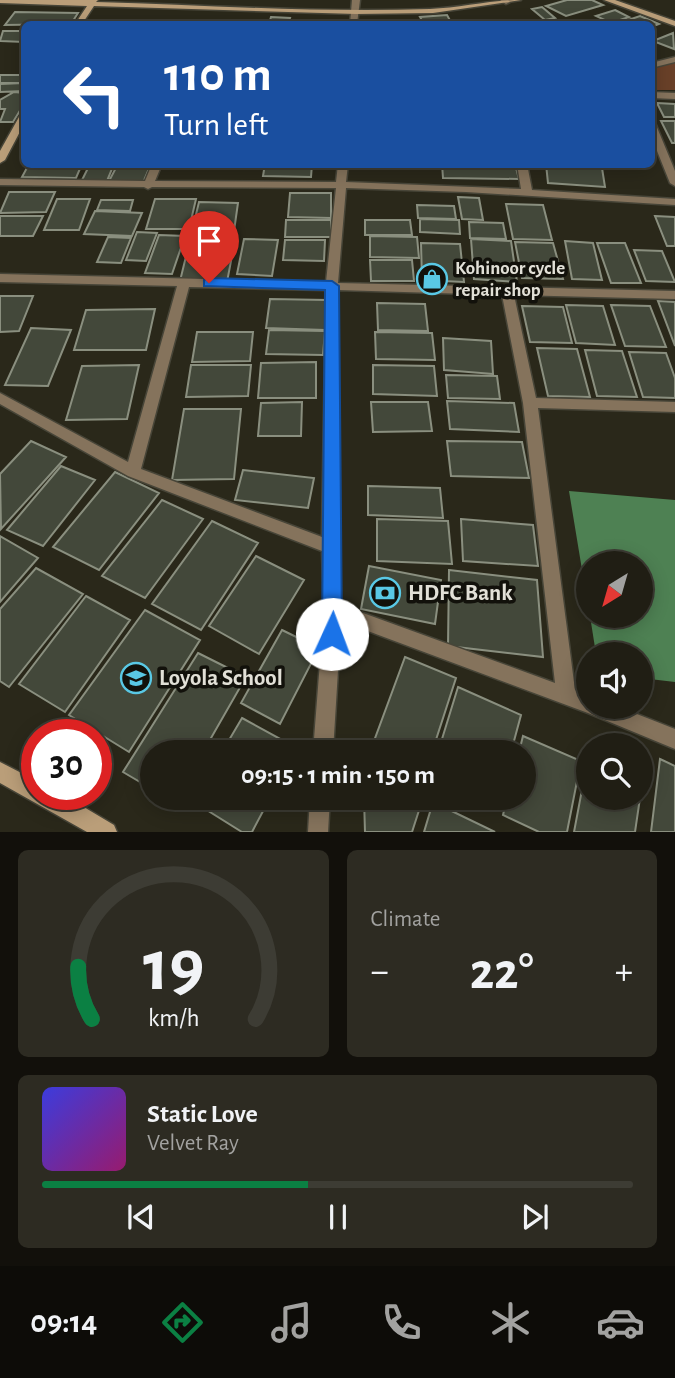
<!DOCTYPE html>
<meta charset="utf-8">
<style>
body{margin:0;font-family:"Alegreya Sans",sans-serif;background:#2d2b22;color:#f1f3f6;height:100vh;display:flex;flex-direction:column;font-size:26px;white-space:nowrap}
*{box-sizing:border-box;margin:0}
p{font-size:23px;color:#a2a2a0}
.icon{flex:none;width:38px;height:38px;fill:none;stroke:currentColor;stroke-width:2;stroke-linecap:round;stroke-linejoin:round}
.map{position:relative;height:832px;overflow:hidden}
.drawer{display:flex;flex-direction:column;gap:18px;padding:18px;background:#12100b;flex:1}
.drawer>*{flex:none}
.hud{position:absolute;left:21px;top:21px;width:634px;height:147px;border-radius:10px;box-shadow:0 4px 18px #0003,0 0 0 2px #3d3c34;background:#1a4fa0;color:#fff;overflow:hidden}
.needle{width:46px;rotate:217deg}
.fabs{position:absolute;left:576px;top:551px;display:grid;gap:14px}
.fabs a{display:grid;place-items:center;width:77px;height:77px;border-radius:50%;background:#201e14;box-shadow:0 4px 18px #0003,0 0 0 2px #3d3c34;font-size:35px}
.speed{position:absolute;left:21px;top:719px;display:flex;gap:14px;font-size:35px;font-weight:700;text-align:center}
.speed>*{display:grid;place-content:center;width:91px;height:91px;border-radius:50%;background:#201e14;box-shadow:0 4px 18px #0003,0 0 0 2px #3d3c34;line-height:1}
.speed .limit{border:10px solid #d22;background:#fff;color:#111}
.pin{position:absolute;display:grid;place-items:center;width:60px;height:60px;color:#fff;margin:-72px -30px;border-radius:50% 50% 50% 0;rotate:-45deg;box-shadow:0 0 7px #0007}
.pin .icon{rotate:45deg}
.me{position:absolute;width:77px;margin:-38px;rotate:2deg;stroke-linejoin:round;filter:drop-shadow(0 0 5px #0008)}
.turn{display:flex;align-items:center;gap:24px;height:147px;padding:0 28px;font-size:32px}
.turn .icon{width:91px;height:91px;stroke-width:2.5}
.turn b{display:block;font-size:49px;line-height:60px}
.big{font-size:52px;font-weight:600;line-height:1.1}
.drawer .card{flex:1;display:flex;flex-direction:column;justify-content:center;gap:10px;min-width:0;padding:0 24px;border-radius:10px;background:#2d2b22}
.drawer .dial{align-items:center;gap:0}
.dial svg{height:182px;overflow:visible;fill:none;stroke:#3d3c34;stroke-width:7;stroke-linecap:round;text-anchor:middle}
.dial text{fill:#f1f3f6;stroke:none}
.song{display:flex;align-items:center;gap:21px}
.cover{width:84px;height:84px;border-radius:10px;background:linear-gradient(135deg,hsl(240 70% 55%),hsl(320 70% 35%))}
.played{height:7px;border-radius:4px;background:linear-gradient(90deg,#0b8043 45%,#3d3c34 45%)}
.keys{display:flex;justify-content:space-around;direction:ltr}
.heat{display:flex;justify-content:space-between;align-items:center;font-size:38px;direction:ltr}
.drawer .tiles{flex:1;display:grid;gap:18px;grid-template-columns:1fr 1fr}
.card:last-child{grid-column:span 2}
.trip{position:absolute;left:140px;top:740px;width:396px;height:70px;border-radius:35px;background:#201e14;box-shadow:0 4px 18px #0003,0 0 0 2px #3d3c34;font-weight:600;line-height:70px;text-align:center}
.tabs{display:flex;height:112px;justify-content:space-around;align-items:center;background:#0d0c08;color:#a2a2a0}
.tabs .icon{width:49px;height:49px}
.tabs .current{color:#0b8043}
.tabs b{font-size:32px;color:#f1f3f6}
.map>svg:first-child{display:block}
.green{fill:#694028}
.water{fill:#4e8153}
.building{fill:#43483a;stroke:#8a8f7f;stroke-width:2}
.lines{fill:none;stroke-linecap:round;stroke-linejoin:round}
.street-casing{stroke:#474538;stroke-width:3}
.secondary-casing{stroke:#474538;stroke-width:3}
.street{fill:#85735c;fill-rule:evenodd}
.secondary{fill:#ba9e79;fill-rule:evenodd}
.route{fill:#1a73e8;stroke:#114b97;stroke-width:2}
.labels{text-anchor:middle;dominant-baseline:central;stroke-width:7;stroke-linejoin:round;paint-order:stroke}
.poi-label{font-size:19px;font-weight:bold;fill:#e2e0d7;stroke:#12110b;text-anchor:start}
.near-poi-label{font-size:23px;font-weight:bold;fill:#e2e0d7;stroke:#12110b;text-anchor:start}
</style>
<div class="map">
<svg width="675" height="832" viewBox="0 0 675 832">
<rect width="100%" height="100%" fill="#2a281a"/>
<!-- green -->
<path class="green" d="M 675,62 L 675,90 L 651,90 L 651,69 Z"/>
<!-- water -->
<path class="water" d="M 569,491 L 675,500 L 675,682 L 641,678 L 640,654 L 596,654 L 590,616 L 640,616 L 640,564 L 588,564 L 588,606 Z"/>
<!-- building -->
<path class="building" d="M 567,0 L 592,0 L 603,5 L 566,16 L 546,6 Z
M 542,7 L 555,18 L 545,20 L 532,9 Z
M 615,10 L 629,17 L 611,23 L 596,16 Z
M 15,12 L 78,13 L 71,24 L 5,25 Z
M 447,15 L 452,24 L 424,24 L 420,17 Z
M 640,16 L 659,24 L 651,27 L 616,24 Z
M 271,17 L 290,18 L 288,24 L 269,24 Z
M 373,21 L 409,21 L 409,24 L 373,24 Z
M 3,31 L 24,31 L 24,42 L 0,41 Z
M 673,33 L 674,49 L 653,41 Z
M 0,75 L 24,75 L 24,83 L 0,83 Z
M 24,83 L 24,91 L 0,92 L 0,84 Z
M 14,92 L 24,93 L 24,104 L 13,122 L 0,122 L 5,109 L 0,109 L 0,100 Z
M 657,103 L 675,104 L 675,117 L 664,117 Z
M 661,121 L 675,121 L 675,143 L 672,143 Z
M 29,164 L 82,164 L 76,178 L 22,177 Z
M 90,164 L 114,164 L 107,181 L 82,180 Z
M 118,164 L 151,164 L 143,183 L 109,181 Z
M 265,164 L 312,164 L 311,177 L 263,176 Z
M 442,164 L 515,164 L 519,179 L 443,178 Z
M 546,164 L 602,168 L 605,187 L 548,183 Z
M 9,192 L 55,192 L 46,212 L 0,213 Z
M 290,193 L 331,193 L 331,218 L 288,217 Z
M 458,197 L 479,198 L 483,220 L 462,219 Z
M 57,199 L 90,199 L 79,230 L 44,230 Z
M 155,199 L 196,199 L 189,229 L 146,229 Z
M 101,200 L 133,200 L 130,211 L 97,210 Z
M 199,202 L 238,203 L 234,231 L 192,231 Z
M 506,204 L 543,205 L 552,240 L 513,239 Z
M 417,205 L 454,206 L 456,219 L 418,218 Z
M 95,211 L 142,213 L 132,236 L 84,234 Z
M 0,216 L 43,216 L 33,236 L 0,236 Z
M 655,216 L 675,217 L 675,246 L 667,246 Z
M 420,219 L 459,220 L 460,234 L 420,232 Z
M 286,220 L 331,220 L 331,237 L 285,237 Z
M 365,220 L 410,220 L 412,235 L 365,235 Z
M 469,222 L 503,223 L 506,239 L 470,238 Z
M 137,232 L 157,233 L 146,261 L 126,260 Z
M 159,235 L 185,236 L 172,274 L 145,273 Z
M 370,236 L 417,237 L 419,258 L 370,257 Z
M 108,237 L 131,238 L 121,263 L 97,262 Z
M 244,239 L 278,240 L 272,276 L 237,274 Z
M 471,239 L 511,241 L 517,282 L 474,279 Z
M 190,240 L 235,240 L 227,282 L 180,281 Z
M 285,240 L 325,240 L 324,261 L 283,260 Z
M 565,241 L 593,243 L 602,280 L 572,279 Z
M 515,242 L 553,243 L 563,279 L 522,278 Z
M 421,243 L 460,244 L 464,282 L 422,280 Z
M 597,243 L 625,243 L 641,283 L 611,283 Z
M 634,250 L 662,251 L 675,282 L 646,281 Z
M 370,260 L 412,260 L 414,281 L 371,281 Z
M 0,296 L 33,296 L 19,331 L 0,332 Z
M 270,299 L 327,300 L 325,330 L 266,328 Z
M 658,301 L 675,302 L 675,346 Z
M 377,303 L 425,304 L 428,331 L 378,330 Z
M 566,305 L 603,306 L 615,345 L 576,343 Z
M 611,305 L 650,306 L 666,347 L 625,346 Z
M 522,306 L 563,307 L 572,343 L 530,342 Z
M 155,309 L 146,350 L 74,350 L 86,310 Z
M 31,328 L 71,330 L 48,386 L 5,385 Z
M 269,330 L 325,331 L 323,355 L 266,354 Z
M 197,332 L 253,332 L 250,361 L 192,362 Z
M 375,332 L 432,333 L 435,360 L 376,359 Z
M 443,338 L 491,341 L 493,374 L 444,370 Z
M 537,348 L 577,349 L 590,397 L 548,396 Z
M 585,350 L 622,351 L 637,397 L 597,396 Z
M 629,352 L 666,353 L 675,378 L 675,398 L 643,397 Z
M 316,362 L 316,398 L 258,398 L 261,363 Z
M 139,365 L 127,419 L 66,420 L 82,366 Z
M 191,365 L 251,365 L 248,396 L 186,397 Z
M 373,365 L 434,366 L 437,396 L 373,394 Z
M 446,375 L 497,376 L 500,399 L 448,398 Z
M 447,401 L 514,403 L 519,432 L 450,429 Z
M 302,402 L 301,436 L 258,436 L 261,403 Z
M 371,402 L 428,402 L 432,431 L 373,432 Z
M 184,409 L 241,409 L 234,479 L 172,480 Z
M 31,441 L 66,457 L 1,529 L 0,474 Z
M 447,441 L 522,442 L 529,478 L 451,476 Z
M 61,466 L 95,480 L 43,546 L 7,530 Z
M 243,470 L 314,478 L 308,508 L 235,500 Z
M 115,472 L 159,493 L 99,570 L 53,547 Z
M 368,486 L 440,488 L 443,518 L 368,515 Z
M 162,500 L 203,519 L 145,598 L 102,576 Z
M 377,519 L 448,521 L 452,564 L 377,561 Z
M 461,519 L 533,525 L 538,566 L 463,561 Z
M 212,521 L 258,543 L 201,630 L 152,604 Z
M 0,536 L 38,558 L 0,602 Z
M 256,556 L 304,580 L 259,654 L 209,626 Z
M 369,566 L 441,580 L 435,624 L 361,609 Z
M 36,568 L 83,594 L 9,687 L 0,681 L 0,609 Z
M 449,570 L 537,580 L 543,657 L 448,646 Z
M 86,596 L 130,620 L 65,712 L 19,684 Z
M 145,610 L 200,640 L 129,752 L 69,715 Z
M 282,630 L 319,648 L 280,724 L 241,703 Z
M 198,653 L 246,677 L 203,752 L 152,752 L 152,789 L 123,772 Z
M 405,657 L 456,678 L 432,752 L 399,752 L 374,741 Z
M 458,687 L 521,715 L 511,752 L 438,752 Z
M 242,718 L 295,747 L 293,752 L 222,752 Z
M 523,736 L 581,761 L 567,832 L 539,832 L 503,815 L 507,798 L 523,798 L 523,752 L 519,752 Z
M 588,758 L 588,798 L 640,798 L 635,832 L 574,832 Z
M 660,759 L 675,766 L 675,832 L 651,832 Z
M 197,798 L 270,798 L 252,832 L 242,832 L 194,802 Z
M 364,798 L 423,798 L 412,832 L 365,832 Z
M 433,802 L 495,832 L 424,832 Z"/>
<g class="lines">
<!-- street casing -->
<g class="street-casing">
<path id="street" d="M 352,0 L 360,0 L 357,24 L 350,24 Z
M 500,0 L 508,0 L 510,2 L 506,4 Z
M 675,57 L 675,62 L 651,68 L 651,63 Z
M 651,92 L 675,93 L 675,99 L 651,98 Z
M 651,122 L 656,125 L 675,171 L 675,186 L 670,183 L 651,136 Z
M 152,164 L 162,164 L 155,181 L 336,182 L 338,164 L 348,164 L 346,182 L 521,189 L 517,164 L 527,164 L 532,190 L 675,199 L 675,205 L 466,192 L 346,188 L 338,283 L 675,291 L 675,299 L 514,295 L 536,398 L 675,402 L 675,412 L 538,408 L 575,690 L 588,695 L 588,707 L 619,707 L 675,729 L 675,749 L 588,713 L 341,621 L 333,752 L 313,752 L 324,610 L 322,551 L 128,476 L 0,404 L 0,393 L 128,462 L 177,286 L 0,282 L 0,274 L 326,282 L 336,188 L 152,187 L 148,189 L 144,187 L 0,185 L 0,179 L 145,181 ZM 189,287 L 326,290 L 322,537 L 141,469 ZM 338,290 L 502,295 L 523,403 L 555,683 L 341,605 L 338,547 Z
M 310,798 L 330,798 L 328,832 L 308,832 Z"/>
</g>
<!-- secondary casing -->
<g class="secondary-casing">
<path id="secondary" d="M 0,0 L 98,0 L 96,2 C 207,5 319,13 430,9 C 460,8 490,0 521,0 L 433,13 L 356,14 L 94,6 L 82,24 L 75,24 L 87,6 L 0,3 Z
M 604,0 L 615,0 L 675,21 L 675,26 Z
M 24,114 L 24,124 L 5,160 L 0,163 L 0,151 L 19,117 Z
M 0,762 L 37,781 L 37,794 L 62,794 L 114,825 L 117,832 L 87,832 L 0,783 Z"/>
</g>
<!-- street -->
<use href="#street" class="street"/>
<!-- secondary -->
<use href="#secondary" class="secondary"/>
</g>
<!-- route -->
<path class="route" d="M 209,278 L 332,281 L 339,286 L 342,634 L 339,641 L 332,644 L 325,641 L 322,634 L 325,290 L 204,286 L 204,280 Z"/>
<!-- icons -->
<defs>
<g id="shop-ring" transform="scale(1.575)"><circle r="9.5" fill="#12110b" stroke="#59c8e5" stroke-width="1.5"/><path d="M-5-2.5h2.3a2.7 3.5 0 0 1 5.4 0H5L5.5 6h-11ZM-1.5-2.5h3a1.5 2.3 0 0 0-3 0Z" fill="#59c8e5"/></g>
<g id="bank-ring" transform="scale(1.575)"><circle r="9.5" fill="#12110b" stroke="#59c8e5" stroke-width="1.5"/><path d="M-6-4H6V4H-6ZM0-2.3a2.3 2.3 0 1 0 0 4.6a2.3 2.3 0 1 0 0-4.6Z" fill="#59c8e5"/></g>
<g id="school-ring" transform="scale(1.575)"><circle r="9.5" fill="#12110b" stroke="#59c8e5" stroke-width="1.5"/><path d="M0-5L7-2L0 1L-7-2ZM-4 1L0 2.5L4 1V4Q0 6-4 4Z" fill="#59c8e5"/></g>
</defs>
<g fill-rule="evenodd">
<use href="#shop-ring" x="432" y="279"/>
<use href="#bank-ring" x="385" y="593"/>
<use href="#school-ring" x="136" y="678"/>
</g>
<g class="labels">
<!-- poi labels -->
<g class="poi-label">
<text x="455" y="268">Kohinoor cycle<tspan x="455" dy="22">repair shop</tspan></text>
</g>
<!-- near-poi labels -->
<g class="near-poi-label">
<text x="408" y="593">HDFC Bank</text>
<text x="159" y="678">Loyola School</text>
</g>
</g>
</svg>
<div class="fabs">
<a><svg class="needle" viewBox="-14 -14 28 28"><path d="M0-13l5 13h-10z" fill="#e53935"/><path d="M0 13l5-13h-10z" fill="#a2a2a0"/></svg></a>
<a><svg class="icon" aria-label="sound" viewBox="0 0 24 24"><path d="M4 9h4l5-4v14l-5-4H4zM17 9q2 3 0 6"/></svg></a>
<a><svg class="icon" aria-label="search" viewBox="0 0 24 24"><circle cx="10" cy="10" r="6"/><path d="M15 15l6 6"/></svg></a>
</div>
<div class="speed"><div class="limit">30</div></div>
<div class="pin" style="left:209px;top:283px;background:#d93025"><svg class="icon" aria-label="arrive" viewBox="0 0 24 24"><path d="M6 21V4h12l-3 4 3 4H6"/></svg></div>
<svg class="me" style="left:332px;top:634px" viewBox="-20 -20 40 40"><circle r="19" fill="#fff"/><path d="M0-13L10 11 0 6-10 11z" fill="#1a73e8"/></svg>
<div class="trip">09:15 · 1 min · 150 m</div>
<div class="hud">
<div class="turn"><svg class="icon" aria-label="left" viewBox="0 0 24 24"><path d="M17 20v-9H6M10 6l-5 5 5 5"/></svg><div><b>110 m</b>Turn left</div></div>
</div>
</div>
<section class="drawer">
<div class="tiles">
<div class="card dial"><svg viewBox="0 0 100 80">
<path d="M14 69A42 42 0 1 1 86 69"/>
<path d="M14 69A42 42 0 0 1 8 46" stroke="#0b8043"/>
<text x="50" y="56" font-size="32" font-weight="700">19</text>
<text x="50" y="72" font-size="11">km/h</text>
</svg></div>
<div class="card"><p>Climate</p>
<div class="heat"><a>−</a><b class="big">22°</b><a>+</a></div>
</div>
<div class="card">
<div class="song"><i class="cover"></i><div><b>Static Love</b><p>Velvet Ray</p></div></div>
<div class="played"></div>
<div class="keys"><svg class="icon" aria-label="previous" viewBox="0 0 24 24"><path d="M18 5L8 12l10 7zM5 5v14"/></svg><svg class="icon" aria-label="pause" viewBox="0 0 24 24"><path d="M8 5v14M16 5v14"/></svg><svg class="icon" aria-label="next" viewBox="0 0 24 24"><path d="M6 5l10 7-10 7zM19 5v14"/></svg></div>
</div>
</div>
</section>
<nav class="tabs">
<b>09:14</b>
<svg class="icon current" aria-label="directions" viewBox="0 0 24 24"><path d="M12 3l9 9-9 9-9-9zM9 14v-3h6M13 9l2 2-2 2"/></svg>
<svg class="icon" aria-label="music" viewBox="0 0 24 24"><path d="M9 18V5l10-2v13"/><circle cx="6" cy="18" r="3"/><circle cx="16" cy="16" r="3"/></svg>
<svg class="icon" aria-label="phone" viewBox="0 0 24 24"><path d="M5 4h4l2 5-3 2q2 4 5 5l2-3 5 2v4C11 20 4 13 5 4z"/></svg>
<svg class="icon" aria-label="climate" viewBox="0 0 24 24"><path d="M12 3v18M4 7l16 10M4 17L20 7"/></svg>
<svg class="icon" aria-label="car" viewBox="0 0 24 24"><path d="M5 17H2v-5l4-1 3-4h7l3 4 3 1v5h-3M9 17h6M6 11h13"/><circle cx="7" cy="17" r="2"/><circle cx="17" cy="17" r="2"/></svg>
</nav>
